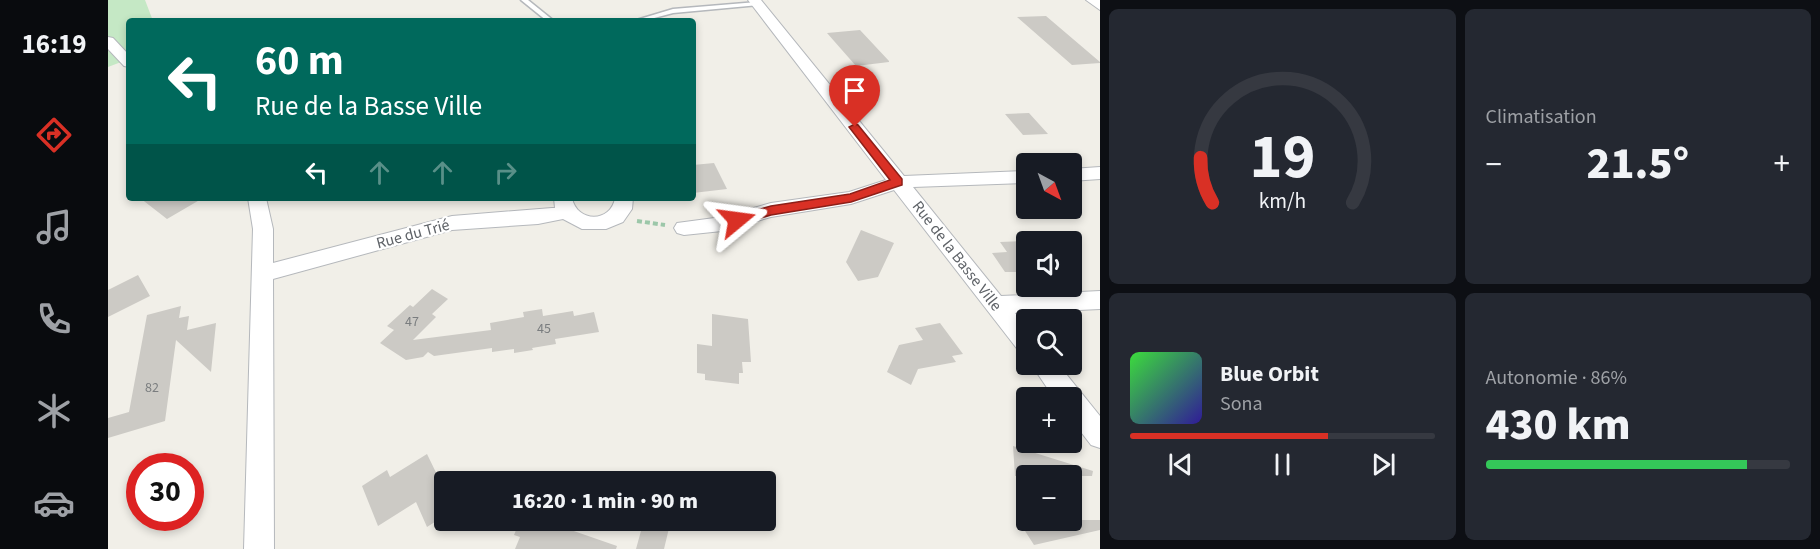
<!DOCTYPE html>
<html lang="fr">
<meta charset="utf-8">
<style>
body{margin:0;font-family:"Source Sans 3",sans-serif;background:#242831;color:#f1f3f6;height:100vh;display:flex;flex-direction:column;font-size:22px;white-space:nowrap}
*{box-sizing:border-box;margin:0}
p{font-size:20px;color:#9ea1a6}
.icon{flex:none;width:33px;height:33px;fill:none;stroke:currentColor;stroke-width:2;stroke-linecap:round;stroke-linejoin:round}
.map{position:relative;flex:1;overflow:hidden}
.side{display:flex;flex-direction:column;gap:9px;padding:9px;background:#0d0f14;width:720px}
.side>*{flex:none}
.guide{position:absolute;left:18px;top:18px;width:570px;height:183px;border-radius:6px;box-shadow:0 3px 9px #0003;background:#00695c;color:#fff;overflow:hidden}
.needle{width:39px;rotate:139deg}
.buttons{position:absolute;left:908px;top:153px;display:grid;gap:12px}
.buttons a{display:grid;place-items:center;width:66px;height:66px;border-radius:6px;background:#171b24;box-shadow:0 3px 9px #0003;font-size:30px}
.speed{position:absolute;left:18px;top:453px;display:flex;gap:12px;font-size:30px;font-weight:700;text-align:center}
.speed>*{display:grid;place-content:center;width:78px;height:78px;border-radius:50%;background:#171b24;box-shadow:0 3px 9px #0003;line-height:1}
.speed .limit{border:9px solid #d22;background:#fff;color:#111}
.pin{position:absolute;display:grid;place-items:center;width:51px;height:51px;color:#fff;margin:-62px -26px;border-radius:50% 50% 50% 0;rotate:-45deg;box-shadow:0 0 6px #0007}
.pin .icon{rotate:45deg}
.me{position:absolute;width:66px;margin:-33px;rotate:74deg;stroke-linejoin:round;filter:drop-shadow(0 0 4px #0008)}
.turn{display:flex;align-items:center;gap:21px;height:126px;padding:0 30px;font-size:27px}
.turn .icon{width:78px;height:78px;stroke-width:2.5}
.turn b{display:block;font-size:42px;line-height:51px}
.lanes{display:flex;align-items:center;height:57px;padding:0 30px;background:#0003;justify-content:center;gap:30px;direction:ltr}
.lanes .off{opacity:.35}
.big{font-size:45px;font-weight:800;line-height:1.1}
.side .card{flex:1;display:flex;flex-direction:column;justify-content:center;gap:9px;min-width:0;padding:0 21px;border-radius:9px;background:#242831}
.side .dial{align-items:center;gap:0}
.dial svg{height:156px;overflow:visible;fill:none;stroke:#363941;stroke-width:7;stroke-linecap:round;text-anchor:middle}
.dial text{fill:#f1f3f6;stroke:none}
.song{display:flex;align-items:center;gap:18px}
.cover{width:72px;height:72px;border-radius:9px;background:linear-gradient(135deg,hsl(120 70% 55%),hsl(250 70% 35%))}
.played{height:6px;border-radius:3px;background:linear-gradient(90deg,#d93025 65%,#363941 65%)}
.keys{display:flex;justify-content:space-around;direction:ltr}
.heat{display:flex;justify-content:space-between;align-items:center;font-size:33px;direction:ltr}
.charge{height:9px;border-radius:4px;background:linear-gradient(90deg,#34c759 86%,#363941 0)}
.side .tiles{flex:1;display:grid;gap:9px;grid-template-columns:repeat(2,1fr)}
.trip{position:absolute;left:326px;top:471px;width:342px;height:60px;border-radius:6px;background:#171b24;box-shadow:0 3px 9px #0003;font-weight:800;line-height:60px;text-align:center}
main{display:flex;flex:1;min-height:0}
.tab-bar{display:flex;flex-direction:column;width:108px;justify-content:space-around;align-items:center;background:#090b0e;color:#9ea1a6}
.tab-bar .icon{width:42px;height:42px}
.tab-bar .current{color:#d93025}
.tab-bar b{font-size:27px;color:#f1f3f6}
.map>svg:first-child{display:block}
.green{fill:#c5e8c5}
.building{fill:#cccac5}
.lines{fill:none;stroke-linecap:round;stroke-linejoin:round}
.service-casing{stroke:#b5b8bc;stroke-width:3}
.minor-casing{stroke:#b5b8bc;stroke-width:2}
.path{stroke:#9cc7a9;stroke-width:4;stroke-dasharray:5 3;stroke-linecap:butt}
.service{fill:#fff;fill-rule:evenodd}
.minor{fill:#fff;fill-rule:evenodd}
.route{fill:#d93025;stroke:#8d1f18;stroke-width:1.5}
.labels{text-anchor:middle;dominant-baseline:central;stroke-width:4.5;stroke-linejoin:round;paint-order:stroke}
.number-label{font-size:14px;fill:#7a7d7f}
.street-label{font-size:16px;fill:#5f6368;stroke:#fff}
</style>
<main>
<nav class="tab-bar">
<b>16:19</b>
<svg class="icon current" aria-label="directions" viewBox="0 0 24 24"><path d="M12 3l9 9-9 9-9-9zM9 14v-3h6M13 9l2 2-2 2"/></svg>
<svg class="icon" aria-label="music" viewBox="0 0 24 24"><path d="M9 18V5l10-2v13"/><circle cx="6" cy="18" r="3"/><circle cx="16" cy="16" r="3"/></svg>
<svg class="icon" aria-label="phone" viewBox="0 0 24 24"><path d="M5 4h4l2 5-3 2q2 4 5 5l2-3 5 2v4C11 20 4 13 5 4z"/></svg>
<svg class="icon" aria-label="climate" viewBox="0 0 24 24"><path d="M12 3v18M4 7l16 10M4 17L20 7"/></svg>
<svg class="icon" aria-label="car" viewBox="0 0 24 24"><path d="M5 17H2v-5l4-1 3-4h7l3 4 3 1v5h-3M9 17h6M6 11h13"/><circle cx="7" cy="17" r="2"/><circle cx="17" cy="17" r="2"/></svg>
</nav>
<div class="map">
<svg width="992" height="549" viewBox="0 0 992 549">
<rect width="100%" height="100%" fill="#f1efe8"/>
<!-- green -->
<path class="green" d="M 0,0 L 37,0 L 45,21 L 21,21 L 21,59 L 0,67 Z"/>
<!-- building -->
<path class="building" d="M 938,16 L 992,62 L 992,63 L 964,65 L 909,17 Z
M 752,30 L 781,61 L 781,62 L 748,66 L 719,33 Z
M 921,113 L 940,134 L 915,135 L 897,114 Z
M 606,163 L 619,189 L 585,193 L 585,165 Z
M 32,198 L 95,198 L 59,219 Z
M 753,230 L 786,243 L 770,277 L 750,281 L 738,262 Z
M 918,241 L 918,282 L 911,272 L 897,272 L 884,253 L 899,252 L 892,242 Z
M 30,275 L 42,296 L 0,317 L 0,290 Z
M 324,289 L 340,299 L 324,314 L 328,317 L 305,340 L 383,330 L 382,323 L 416,317 L 415,312 L 434,309 L 435,316 L 465,311 L 466,316 L 486,312 L 491,332 L 447,339 L 448,344 L 424,348 L 425,350 L 406,353 L 406,349 L 384,352 L 384,348 L 326,356 L 320,352 L 315,357 L 298,360 L 272,343 L 286,330 L 279,326 L 302,305 L 305,307 Z
M 73,306 L 71,318 L 81,316 L 79,330 L 108,323 L 103,372 L 68,340 L 57,421 L 0,438 L 0,418 L 21,412 L 39,315 Z
M 604,314 L 640,319 L 643,362 L 634,362 L 635,373 L 631,373 L 631,384 L 597,380 L 597,374 L 589,373 L 589,344 L 604,346 Z
M 832,323 L 855,354 L 844,356 L 848,362 L 810,369 L 803,385 L 779,372 L 791,345 L 815,340 L 807,328 Z
M 905,446 L 985,471 L 984,476 L 907,476 Z
M 319,454 L 336,489 L 336,516 L 319,527 L 308,502 L 270,526 L 254,486 L 279,470 L 282,477 Z
M 412,520 L 463,520 L 460,529 L 509,546 L 508,549 L 407,549 L 412,537 L 406,535 Z
M 536,520 L 553,520 L 562,524 L 556,549 L 528,549 Z
M 910,520 L 992,520 L 992,530 L 926,545 Z"/>
<g class="lines">
<!-- service casing -->
<g class="service-casing">
<path id="service" d="M 413,0 L 420,0 L 446,21 L 439,21 Z
M 649,2 L 651,3 L 651,5 L 565,13 L 535,21 L 525,21 L 565,9 Z"/>
</g>
<!-- minor casing -->
<g class="minor-casing">
<path id="minor" d="M 640,0 L 653,0 L 796,176 L 918,171 L 918,183 L 805,187 L 893,296 L 992,291 L 992,309 L 907,313 L 918,326 L 918,353 L 910,350 L 786,190 L 743,204 L 663,217 L 614,231 L 576,235 L 569,233 L 566,228 L 569,223 L 614,217 L 663,203 L 741,192 L 778,180 Z
M 978,0 L 992,0 L 992,10 Z
M 0,37 L 5,38 L 21,55 L 21,67 L 16,66 L 0,49 Z
M 992,167 L 992,179 L 963,181 L 963,169 Z
M 140,198 L 158,198 L 165,229 L 165,263 L 344,216 L 444,208 L 447,208 L 446,198 L 464,198 C 469,223 503,223 507,198 L 525,198 L 524,209 L 515,222 L 498,229 L 474,229 L 455,219 L 430,224 L 344,230 L 165,279 L 166,549 L 136,549 L 145,229 Z
M 923,364 L 950,364 L 992,416 L 992,448 L 983,445 L 963,419 L 963,398 L 946,398 Z"/>
</g>
<!-- path -->
<path class="path" d="M 529,221 L 557,225"/>
<!-- service -->
<use href="#service" class="service"/>
<!-- minor -->
<use href="#minor" class="minor"/>
</g>
<!-- route -->
<path class="route" d="M 747,124 L 750,125 L 794,179 L 794,185 L 743,202 L 663,215 L 629,225 L 624,223 L 623,220 L 624,217 L 663,206 L 742,194 L 782,180 L 741,127 Z"/>
<g class="labels">
<!-- number labels -->
<g class="number-label">
<text x="304" y="322">47</text>
<text x="436" y="329">45</text>
<text x="44" y="388">82</text>
</g>
<!-- street labels -->
<g class="street-label">
<text transform="translate(305 234) rotate(-15)">Rue du Trié</text>
<text transform="translate(849 256) rotate(52)">Rue de la Basse Ville</text>
</g>
</g>
</svg>
<div class="buttons">
<a><svg class="needle" viewBox="-14 -14 28 28"><path d="M0-13l5 13h-10z" fill="#e53935"/><path d="M0 13l5-13h-10z" fill="#9ea1a6"/></svg></a>
<a><svg class="icon" aria-label="sound" viewBox="0 0 24 24"><path d="M4 9h4l5-4v14l-5-4H4zM17 9q2 3 0 6"/></svg></a>
<a><svg class="icon" aria-label="search" viewBox="0 0 24 24"><circle cx="10" cy="10" r="6"/><path d="M15 15l6 6"/></svg></a>
<a>+</a>
<a>−</a>
</div>
<div class="speed"><div class="limit">30</div></div>
<div class="pin" style="left:747px;top:127px;background:#d93025"><svg class="icon" aria-label="arrive" viewBox="0 0 24 24"><path d="M6 21V4h12l-3 4 3 4H6"/></svg></div>
<svg class="me" style="left:629px;top:220px" viewBox="-20 -20 40 40"><path d="M0-17L14 15 0 8-14 15z" fill="#d93025" stroke="#fff" stroke-width="4"/></svg>
<div class="trip">16:20 · 1 min · 90 m</div>
<div class="guide">
<div class="turn"><svg class="icon" aria-label="left" viewBox="0 0 24 24"><path d="M17 20v-9H6M10 6l-5 5 5 5"/></svg><div><b>60 m</b>Rue de la Basse Ville</div></div>
<div class="lanes"><svg class="icon" aria-label="left" viewBox="0 0 24 24"><path d="M17 20v-9H6M10 6l-5 5 5 5"/></svg><svg class="icon off" aria-label="ahead" viewBox="0 0 24 24"><path d="M12 20V5M6 11l6-6 6 6"/></svg><svg class="icon off" aria-label="ahead" viewBox="0 0 24 24"><path d="M12 20V5M6 11l6-6 6 6"/></svg><svg class="icon off" aria-label="right" viewBox="0 0 24 24"><path d="M7 20v-9h11M14 6l5 5-5 5"/></svg></div>
</div>
</div>
<section class="side">
<div class="tiles">
<div class="card dial"><svg viewBox="0 0 100 80">
<path d="M14 69A42 42 0 1 1 86 69"/>
<path d="M14 69A42 42 0 0 1 8 46" stroke="#d93025"/>
<text x="50" y="56" font-size="32" font-weight="700">19</text>
<text x="50" y="72" font-size="11">km/h</text>
</svg></div>
<div class="card"><p>Climatisation</p>
<div class="heat"><a>−</a><b class="big">21.5°</b><a>+</a></div>
</div>
<div class="card">
<div class="song"><i class="cover"></i><div><b>Blue Orbit</b><p>Sona</p></div></div>
<div class="played"></div>
<div class="keys"><svg class="icon" aria-label="previous" viewBox="0 0 24 24"><path d="M18 5L8 12l10 7zM5 5v14"/></svg><svg class="icon" aria-label="pause" viewBox="0 0 24 24"><path d="M8 5v14M16 5v14"/></svg><svg class="icon" aria-label="next" viewBox="0 0 24 24"><path d="M6 5l10 7-10 7zM19 5v14"/></svg></div>
</div>
<div class="card"><p>Autonomie · 86%</p><b class="big">430 km</b><div class="charge"></div></div>
</div>
</section>
</main>
